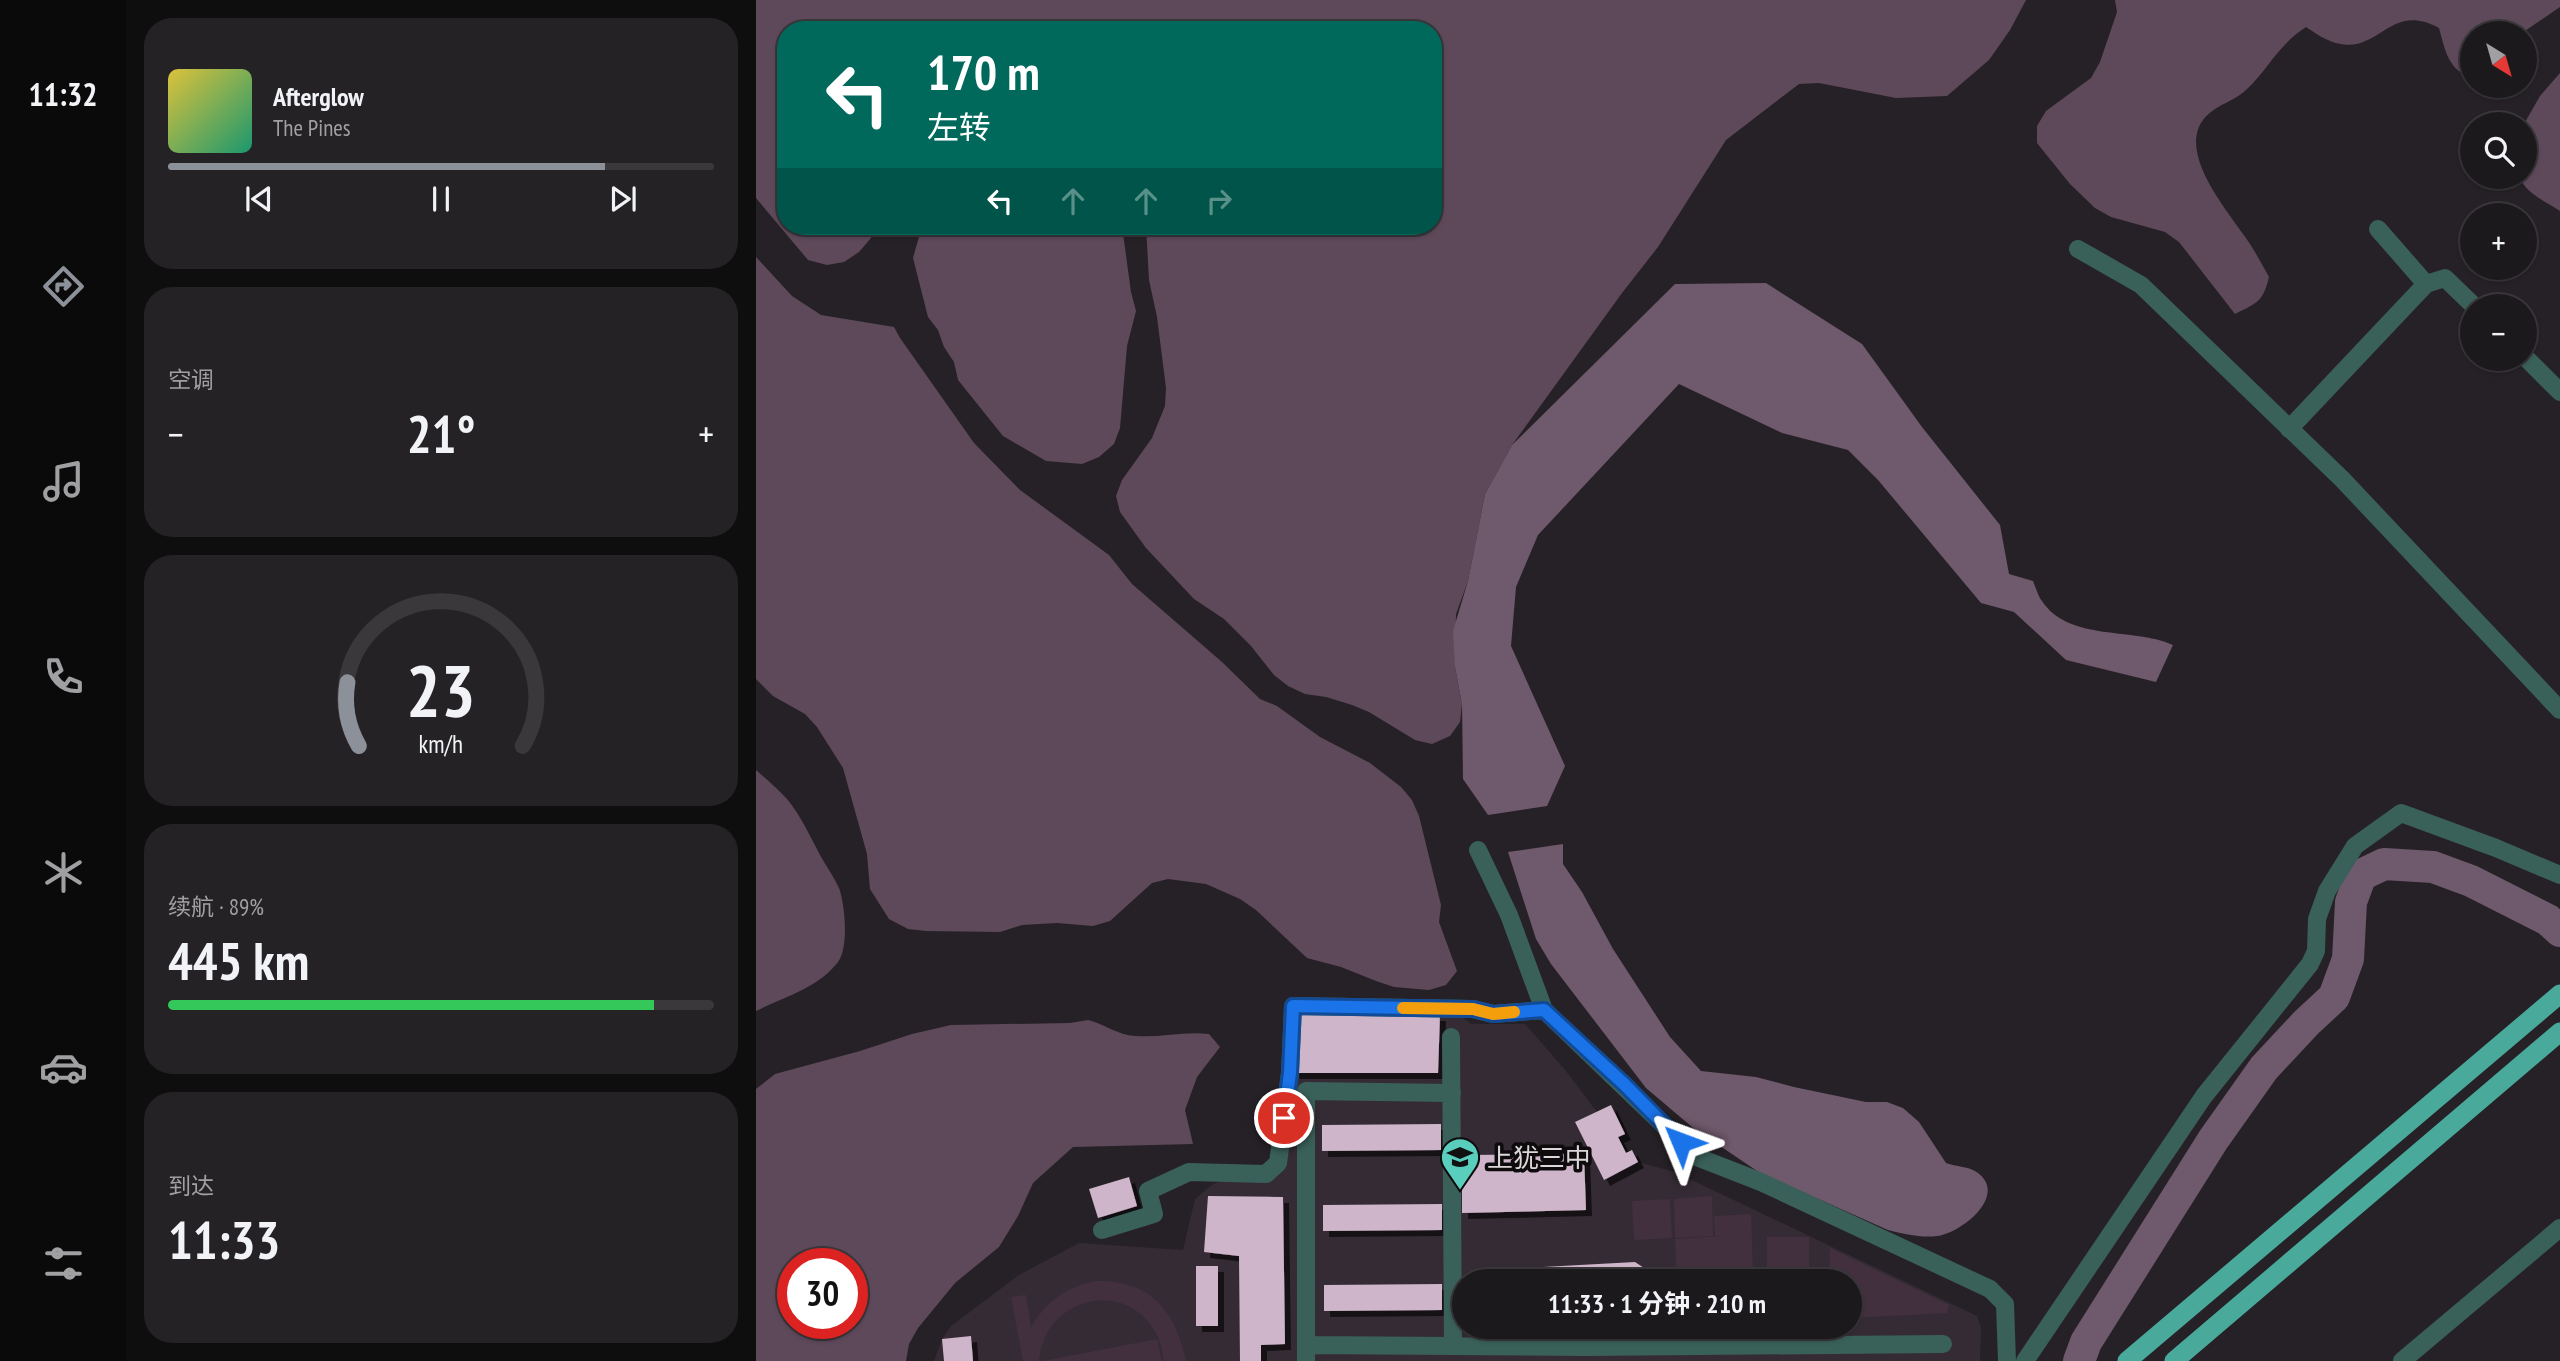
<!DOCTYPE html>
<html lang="zh">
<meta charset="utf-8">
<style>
body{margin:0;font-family:"PT Sans Narrow","Noto Sans SC",sans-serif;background:#252225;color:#f1f3f6;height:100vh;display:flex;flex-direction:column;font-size:26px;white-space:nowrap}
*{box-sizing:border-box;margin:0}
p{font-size:23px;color:#a0a0a3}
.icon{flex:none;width:38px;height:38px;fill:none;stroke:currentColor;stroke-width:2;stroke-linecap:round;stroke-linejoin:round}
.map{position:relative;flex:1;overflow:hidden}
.side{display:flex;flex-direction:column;gap:18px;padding:18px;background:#0f0e0f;width:630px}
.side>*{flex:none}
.banner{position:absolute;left:21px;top:21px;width:665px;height:214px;border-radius:28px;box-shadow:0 2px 5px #0004,0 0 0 2px #3a383b;background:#00695c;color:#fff;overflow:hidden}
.needle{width:46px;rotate:143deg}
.controls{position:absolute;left:1704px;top:21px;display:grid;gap:14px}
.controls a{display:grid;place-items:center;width:77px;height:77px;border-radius:50%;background:#1c191c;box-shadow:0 2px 5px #0004,0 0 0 2px #3a383b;font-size:35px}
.speed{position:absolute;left:21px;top:1248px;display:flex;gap:14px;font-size:35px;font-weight:700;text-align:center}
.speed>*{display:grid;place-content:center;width:91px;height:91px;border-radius:50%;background:#1c191c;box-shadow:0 2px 5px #0004,0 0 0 2px #3a383b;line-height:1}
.speed .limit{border:10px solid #d22;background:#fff;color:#111}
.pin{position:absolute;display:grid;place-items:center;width:60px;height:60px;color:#fff;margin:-30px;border:4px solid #fff;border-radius:50%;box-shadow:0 2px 7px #0007}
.me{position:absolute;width:77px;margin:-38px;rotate:314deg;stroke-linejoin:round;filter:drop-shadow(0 0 5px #0008)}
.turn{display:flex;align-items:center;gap:24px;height:147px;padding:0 35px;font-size:32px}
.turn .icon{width:91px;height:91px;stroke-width:2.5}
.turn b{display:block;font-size:49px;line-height:60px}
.lanes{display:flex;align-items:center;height:66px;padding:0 35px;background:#0003;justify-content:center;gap:35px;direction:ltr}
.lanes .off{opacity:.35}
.big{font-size:52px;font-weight:700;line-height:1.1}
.side .widget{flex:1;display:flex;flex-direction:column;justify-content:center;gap:10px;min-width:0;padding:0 24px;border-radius:28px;background:#252225}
.side .dial{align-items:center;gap:0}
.dial svg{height:182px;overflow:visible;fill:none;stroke:#3a383b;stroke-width:7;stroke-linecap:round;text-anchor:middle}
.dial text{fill:#f1f3f6;stroke:none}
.song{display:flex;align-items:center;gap:21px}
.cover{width:84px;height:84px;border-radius:10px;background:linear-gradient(135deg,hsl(50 70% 55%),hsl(160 70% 35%))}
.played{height:7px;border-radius:4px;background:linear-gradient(90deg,#8c9099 80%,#3a383b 80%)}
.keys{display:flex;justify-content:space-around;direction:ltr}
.heat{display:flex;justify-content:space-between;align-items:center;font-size:38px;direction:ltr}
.charge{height:10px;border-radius:5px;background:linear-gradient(90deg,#34c759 89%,#3a383b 0)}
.trip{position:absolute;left:696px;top:1269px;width:410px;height:70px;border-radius:35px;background:#1c191c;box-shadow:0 2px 5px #0004,0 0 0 2px #3a383b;font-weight:700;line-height:70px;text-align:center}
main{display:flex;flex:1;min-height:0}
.tabs{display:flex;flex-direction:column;width:126px;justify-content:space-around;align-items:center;background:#0b0a0b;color:#a0a0a3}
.tabs .icon{width:49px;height:49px}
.tabs .on{color:#8c9099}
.tabs b{font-size:32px;color:#f1f3f6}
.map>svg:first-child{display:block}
.built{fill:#352b34;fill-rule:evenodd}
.green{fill:#42303f}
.forest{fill:#5e495b;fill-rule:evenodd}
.water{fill:#6f596c}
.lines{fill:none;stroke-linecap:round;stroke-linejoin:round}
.river{stroke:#6f596c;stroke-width:32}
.building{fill:#ceb5ca;filter:url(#shadow)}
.minor{stroke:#3a605a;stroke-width:18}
.trunk{stroke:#49aa9b;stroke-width:19}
.route-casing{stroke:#114b97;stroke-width:18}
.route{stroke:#1a73e8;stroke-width:12}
.slow{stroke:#f59e0b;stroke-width:12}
.labels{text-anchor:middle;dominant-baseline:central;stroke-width:7;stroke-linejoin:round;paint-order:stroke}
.poi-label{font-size:26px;fill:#dad6d9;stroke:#0e0b0d;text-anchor:start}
</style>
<main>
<nav class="tabs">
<b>11:32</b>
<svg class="icon on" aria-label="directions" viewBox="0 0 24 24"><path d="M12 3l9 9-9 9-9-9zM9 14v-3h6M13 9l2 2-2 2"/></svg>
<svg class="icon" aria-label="music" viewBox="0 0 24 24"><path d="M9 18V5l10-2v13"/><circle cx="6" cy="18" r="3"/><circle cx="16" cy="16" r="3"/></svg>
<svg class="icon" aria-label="phone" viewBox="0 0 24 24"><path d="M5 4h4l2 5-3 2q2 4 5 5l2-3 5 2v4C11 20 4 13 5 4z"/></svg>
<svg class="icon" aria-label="climate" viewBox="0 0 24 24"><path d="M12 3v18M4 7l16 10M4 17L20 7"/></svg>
<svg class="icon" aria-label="car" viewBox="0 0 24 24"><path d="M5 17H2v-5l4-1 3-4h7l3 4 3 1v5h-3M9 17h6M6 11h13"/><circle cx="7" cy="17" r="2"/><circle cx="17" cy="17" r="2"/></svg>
<svg class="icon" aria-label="filters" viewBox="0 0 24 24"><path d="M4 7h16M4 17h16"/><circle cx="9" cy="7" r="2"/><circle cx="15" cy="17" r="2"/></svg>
</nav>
<section class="side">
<div class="widget">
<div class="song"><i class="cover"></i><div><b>Afterglow</b><p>The Pines</p></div></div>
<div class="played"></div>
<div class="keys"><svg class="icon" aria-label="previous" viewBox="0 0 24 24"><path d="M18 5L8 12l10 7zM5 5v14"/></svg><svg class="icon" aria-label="pause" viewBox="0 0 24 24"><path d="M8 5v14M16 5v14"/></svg><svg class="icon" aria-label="next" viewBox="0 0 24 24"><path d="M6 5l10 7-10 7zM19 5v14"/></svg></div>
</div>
<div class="widget"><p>空调</p>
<div class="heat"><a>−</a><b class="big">21°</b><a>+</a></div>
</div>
<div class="widget dial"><svg viewBox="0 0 100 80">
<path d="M14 69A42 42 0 1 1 86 69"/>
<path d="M14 69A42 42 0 0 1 9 41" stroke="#8c9099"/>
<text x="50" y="56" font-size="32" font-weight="700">23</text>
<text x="50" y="72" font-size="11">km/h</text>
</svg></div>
<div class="widget"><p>续航 · 89%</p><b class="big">445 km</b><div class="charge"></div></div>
<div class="widget"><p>到达</p><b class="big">11:33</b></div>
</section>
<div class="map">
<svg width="1804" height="1361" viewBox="0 0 1804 1361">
<defs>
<filter id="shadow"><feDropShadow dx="6" dy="6" stdDeviation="0" flood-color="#0009"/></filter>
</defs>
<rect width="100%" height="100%" fill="#262126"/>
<!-- built -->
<path class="built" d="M 541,1014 L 705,1016 L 715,1024 L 769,1024 L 810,1071 L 841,1112 L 819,1123 L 848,1180 L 882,1162 L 919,1172 L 1221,1316 L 1225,1328 L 1224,1361 L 178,1361 L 186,1339 L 195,1326 L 263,1275 L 323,1243 L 427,1250 L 439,1199 L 457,1184 L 479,1177 L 512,1177 ZM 709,1281 L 1094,1281 L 1094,1326 L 709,1326 Z"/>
<!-- green -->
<path class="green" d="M 956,1196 L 957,1236 L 919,1238 L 918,1199 Z
M 914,1199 L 916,1238 L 878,1240 L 876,1201 Z
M 995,1214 L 997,1274 L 921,1278 L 919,1239 L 969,1236 L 959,1236 L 958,1216 Z
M 1011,1237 L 1053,1237 L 1053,1281 L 1011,1281 Z
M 1074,1248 L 1193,1305 L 1191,1313 L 1094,1318 L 1094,1281 L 1073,1281 Z
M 340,1281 C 395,1280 419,1310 430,1361 L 408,1361 C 406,1352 405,1343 401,1335 C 371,1276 288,1297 283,1361 L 267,1361 L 255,1297 L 270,1295 L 275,1327 C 291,1301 310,1287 340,1281 Z
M 401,1339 L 406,1361 L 287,1361 Z"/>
<!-- forest -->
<path class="forest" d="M 0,0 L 1270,0 L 1254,30 L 1233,60 L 1191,96 L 1140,98 L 1063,83 L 1043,84 L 970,140 L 902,247 L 866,293 L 756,445 L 729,494 L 712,581 L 700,614 L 699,667 L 706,704 L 704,722 L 694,736 L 676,744 L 659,740 L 613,712 L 596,705 L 570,697 L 549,694 L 532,686 L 518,675 L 495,646 L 468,619 L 438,599 L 390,548 L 364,512 L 360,496 L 366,480 L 396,438 L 409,406 L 410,388 L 401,317 L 393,280 L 390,226 L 677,226 L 677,30 L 30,30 L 30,226 L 119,226 L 115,238 L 103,252 L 88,262 L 71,265 L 52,260 L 0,198 Z
M 1359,0 L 1804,0 L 1804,7 L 1766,33 L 1717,33 L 1717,77 C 1692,72 1689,49 1683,28 C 1633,1 1624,55 1580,43 C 1569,40 1559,33 1550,27 C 1521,46 1514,67 1491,89 C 1478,102 1458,105 1447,120 C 1421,155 1475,215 1494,244 C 1501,255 1507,266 1513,277 C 1507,302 1501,303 1479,314 L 1423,242 L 1409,232 L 1355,217 L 1339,208 L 1314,184 L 1281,143 L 1281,126 L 1290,111 L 1335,78 L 1344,62 L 1361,12 Z
M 1804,73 L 1804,211 C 1790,202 1770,193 1763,177 L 1769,177 L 1768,124 L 1784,96 Z
M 166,226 L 366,226 L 375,292 L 380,311 L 371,346 L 364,428 L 358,444 L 343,457 L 326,464 L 290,461 L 247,436 L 202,380 L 198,362 L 188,347 L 182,330 L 172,317 L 157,258 Z
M 0,257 L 36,296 L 65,315 L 138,327 L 144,338 L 218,443 L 264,490 L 353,555 L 376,584 L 466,662 L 504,699 L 521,706 L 564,737 L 614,763 L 645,787 L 656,800 L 663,816 L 685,905 L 683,922 L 701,971 L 690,985 L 673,990 L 638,987 L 620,981 L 585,967 L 551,958 L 500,910 L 484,899 L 450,884 L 412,879 L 396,883 L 354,921 L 337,926 L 301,923 L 266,925 L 244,932 L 170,931 L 152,929 L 133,919 L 114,889 L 111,854 L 87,768 L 61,727 L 49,714 L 17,696 L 0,679 Z
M 0,770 C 10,779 22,789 31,799 C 45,816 54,836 64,855 C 70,866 78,877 83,888 C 89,904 93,948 82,962 C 62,988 28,997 0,1011 Z
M 332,1020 C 348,1024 362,1035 379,1036 C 404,1038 428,1031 453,1034 L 464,1047 L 441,1077 L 429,1110 L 437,1144 L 317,1147 L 277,1183 L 262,1216 L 243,1247 L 199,1283 L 162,1328 L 153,1344 L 150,1361 L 0,1361 L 0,1089 L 19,1074 L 104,1051 L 156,1034 L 195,1025 L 314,1023 ZM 37,1264 L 96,1264 L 96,1323 L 37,1323 Z"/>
<!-- water -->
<path class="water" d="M 1010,283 L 1106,344 L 1166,427 L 1244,525 L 1253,574 L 1277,581 C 1280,588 1282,596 1286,601 C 1313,642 1378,627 1417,645 L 1400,682 L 1310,660 L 1258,612 L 1225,603 L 1122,480 L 1092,450 L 1026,433 L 923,384 L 782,535 L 760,587 L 755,646 L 809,766 L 791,806 L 732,815 L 707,779 L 706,704 L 699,667 L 697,631 L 712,581 L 729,494 L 756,445 L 919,284 Z
M 807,844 L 807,864 L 826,892 L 857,949 L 914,1037 L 945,1071 L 1000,1077 L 1038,1087 L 1110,1102 L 1131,1102 L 1147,1108 L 1163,1122 L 1190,1163 C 1200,1167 1213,1166 1222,1173 C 1252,1196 1205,1233 1181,1236 C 1165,1238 1148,1234 1132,1230 L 1004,1173 L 936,1127 L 890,1088 L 795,964 L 780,939 L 752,852 Z"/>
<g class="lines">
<!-- river -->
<path class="river" d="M 1323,1361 L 1330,1342 L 1457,1140 L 1508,1068 L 1550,1023 L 1578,997 L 1592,959 L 1595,902 L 1605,875 L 1628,864 L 1677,867 L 1715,881 L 1792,920 L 1804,931"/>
</g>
<!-- building -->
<path class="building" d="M 541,1014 L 684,1015 L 682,1073 L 537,1073 Z
M 855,1105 L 869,1134 L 862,1137 L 870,1153 L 876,1150 L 882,1162 L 848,1180 L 819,1122 Z
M 685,1124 L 685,1150 L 566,1151 L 566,1125 Z
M 828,1154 L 830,1210 L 706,1213 L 706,1155 Z
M 373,1177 L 381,1206 L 342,1218 L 333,1189 Z
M 452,1196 L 527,1197 L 529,1344 L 505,1345 L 505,1361 L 484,1361 L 483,1256 L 448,1252 Z
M 686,1204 L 686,1230 L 567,1231 L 567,1205 Z
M 879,1262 L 908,1281 L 762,1281 L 787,1267 Z
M 440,1266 L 462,1266 L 462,1326 L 440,1326 Z
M 686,1284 L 686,1310 L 568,1311 L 568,1285 Z
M 215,1336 L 217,1361 L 188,1361 L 186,1339 Z"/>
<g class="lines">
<!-- minor -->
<path class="minor" d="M 1622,229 L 1670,284 L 1689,278 L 1718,306
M 1322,249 L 1385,285 L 1586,479 L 1804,710
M 1769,357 L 1804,392
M 1533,429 L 1670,284
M 722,850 L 753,915 L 788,1010
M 695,1037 L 697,1346
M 346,1230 L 398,1214 L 392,1191 L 433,1172 L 510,1174 L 522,1163 L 534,1073 L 537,1006 L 717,1009 L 737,1014 L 788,1010 L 941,1157 L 1005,1182 L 1234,1289 L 1249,1304 L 1251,1361
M 550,1345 L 830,1347 L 1187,1344
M 550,1361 L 550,1091 L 696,1093
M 1269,1361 L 1448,1096 L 1554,964 L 1560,951 L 1561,919 L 1571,891 L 1599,846 L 1645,813 L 1740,848 L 1804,875
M 1646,1361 L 1804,1228"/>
<!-- trunk -->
<path class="trunk" d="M 1371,1361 L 1804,994
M 1418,1361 L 1804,1032"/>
</g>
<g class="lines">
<!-- route casing -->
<g class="route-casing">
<path id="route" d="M 528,1118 L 534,1073 L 537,1006 L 717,1009 L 737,1014 L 788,1010 L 868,1084 L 925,1142"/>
</g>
<!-- route -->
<use href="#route" class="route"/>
<!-- slow -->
<path class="slow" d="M 647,1008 L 717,1009 L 737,1014 L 758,1012"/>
</g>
<!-- icons -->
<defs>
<g id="school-pin" transform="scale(2.0125)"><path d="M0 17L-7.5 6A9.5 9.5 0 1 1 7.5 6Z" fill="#5acebd" stroke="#0e0b0d"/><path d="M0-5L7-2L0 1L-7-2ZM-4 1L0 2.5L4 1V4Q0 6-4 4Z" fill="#111"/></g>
</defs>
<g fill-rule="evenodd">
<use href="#school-pin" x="704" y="1157"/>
</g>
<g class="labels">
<!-- poi labels -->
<g class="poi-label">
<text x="731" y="1157">上犹三中</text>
</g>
</g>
</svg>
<div class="controls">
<a><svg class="needle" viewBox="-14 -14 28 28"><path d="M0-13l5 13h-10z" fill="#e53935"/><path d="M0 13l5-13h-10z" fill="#a0a0a3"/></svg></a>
<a><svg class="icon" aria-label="search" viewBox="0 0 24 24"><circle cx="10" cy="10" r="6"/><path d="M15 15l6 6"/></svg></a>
<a>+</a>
<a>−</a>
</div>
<div class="speed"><div class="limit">30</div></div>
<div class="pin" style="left:528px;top:1118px;background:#d93025"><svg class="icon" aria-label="arrive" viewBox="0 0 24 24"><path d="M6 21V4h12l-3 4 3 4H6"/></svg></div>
<svg class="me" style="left:925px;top:1142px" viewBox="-20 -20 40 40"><path d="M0-17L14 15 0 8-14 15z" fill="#1a73e8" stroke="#fff" stroke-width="4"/></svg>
<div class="trip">11:33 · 1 分钟 · 210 m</div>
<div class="banner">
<div class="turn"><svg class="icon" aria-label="left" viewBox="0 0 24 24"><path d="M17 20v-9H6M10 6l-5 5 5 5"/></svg><div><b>170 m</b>左转</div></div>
<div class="lanes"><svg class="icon" aria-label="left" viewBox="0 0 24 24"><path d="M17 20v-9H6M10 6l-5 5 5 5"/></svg><svg class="icon off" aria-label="ahead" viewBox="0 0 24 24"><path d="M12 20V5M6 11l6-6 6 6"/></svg><svg class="icon off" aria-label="ahead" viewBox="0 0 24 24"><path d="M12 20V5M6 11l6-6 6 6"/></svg><svg class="icon off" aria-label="right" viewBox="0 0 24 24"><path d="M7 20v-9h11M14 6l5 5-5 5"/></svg></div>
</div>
</div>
</main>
